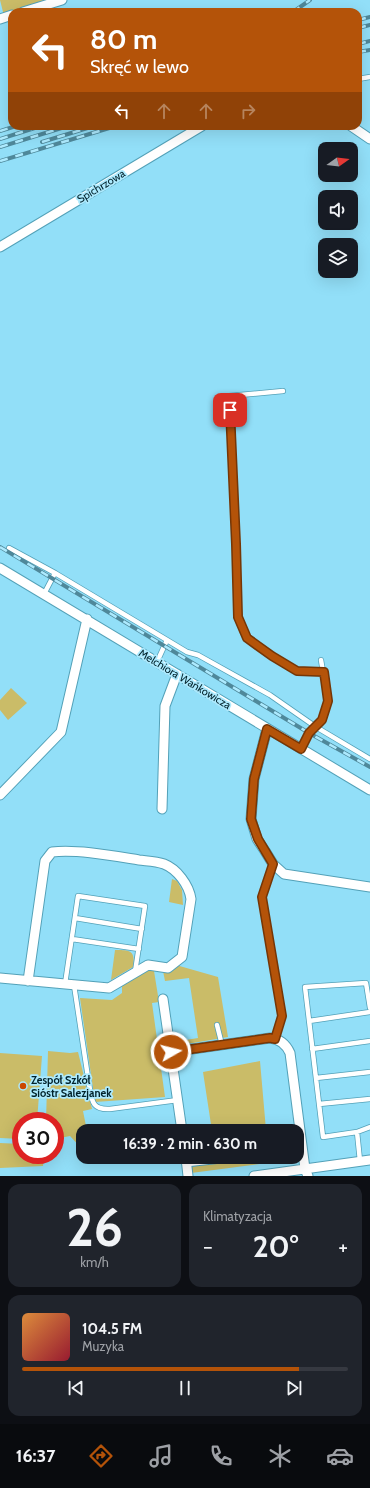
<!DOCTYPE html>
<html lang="pl">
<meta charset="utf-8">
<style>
body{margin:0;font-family:Cabin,sans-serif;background:#20242c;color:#f1f3f6;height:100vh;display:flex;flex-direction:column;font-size:15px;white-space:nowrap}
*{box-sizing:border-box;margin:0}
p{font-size:13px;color:#9ea1a6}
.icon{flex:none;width:22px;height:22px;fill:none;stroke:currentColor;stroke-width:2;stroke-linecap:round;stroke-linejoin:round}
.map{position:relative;height:1176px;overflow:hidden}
.side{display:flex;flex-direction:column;gap:8px;padding:8px;background:#0d0f14;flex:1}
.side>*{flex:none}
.guide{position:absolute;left:8px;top:8px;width:354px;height:122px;border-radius:12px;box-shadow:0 4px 16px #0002;background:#b45309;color:#fff;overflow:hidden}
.needle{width:26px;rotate:76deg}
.fabs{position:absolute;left:318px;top:142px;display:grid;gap:8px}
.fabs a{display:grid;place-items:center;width:40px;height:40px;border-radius:8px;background:#171b24;box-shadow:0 4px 16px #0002;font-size:20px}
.speed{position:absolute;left:12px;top:1112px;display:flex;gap:8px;font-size:20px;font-weight:700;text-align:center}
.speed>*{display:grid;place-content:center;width:52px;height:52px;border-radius:50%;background:#171b24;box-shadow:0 4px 16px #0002;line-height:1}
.speed .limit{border:6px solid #d22;background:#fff;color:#111}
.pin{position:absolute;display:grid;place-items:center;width:34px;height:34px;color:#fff;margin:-17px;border-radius:8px;box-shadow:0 2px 6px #0006}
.me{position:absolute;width:44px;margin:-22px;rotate:82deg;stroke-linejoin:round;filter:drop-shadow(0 0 3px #0008)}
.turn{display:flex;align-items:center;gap:14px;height:84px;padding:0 16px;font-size:18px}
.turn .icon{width:52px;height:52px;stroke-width:2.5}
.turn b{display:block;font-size:28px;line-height:34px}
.lanes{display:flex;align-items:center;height:38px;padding:0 16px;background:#0003;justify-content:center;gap:20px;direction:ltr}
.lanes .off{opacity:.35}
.big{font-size:30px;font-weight:700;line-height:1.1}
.side .card{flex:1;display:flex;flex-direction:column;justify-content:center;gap:6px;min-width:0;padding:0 14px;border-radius:12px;background:#20242c}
.side .dial{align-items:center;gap:0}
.dial b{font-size:52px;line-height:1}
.song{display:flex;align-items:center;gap:12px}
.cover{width:48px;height:48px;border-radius:6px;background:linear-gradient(135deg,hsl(30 70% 55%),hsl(350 70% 35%))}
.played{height:4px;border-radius:2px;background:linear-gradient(90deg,#b45309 85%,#363941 85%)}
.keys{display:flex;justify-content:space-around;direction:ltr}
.heat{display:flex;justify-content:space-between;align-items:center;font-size:22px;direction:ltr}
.side .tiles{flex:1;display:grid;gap:8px;grid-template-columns:1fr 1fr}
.card:last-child{grid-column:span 2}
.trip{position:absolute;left:76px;top:1124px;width:228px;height:40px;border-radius:12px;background:#171b24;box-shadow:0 4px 16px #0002;font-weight:700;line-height:40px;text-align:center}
.tabs{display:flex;height:64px;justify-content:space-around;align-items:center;background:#090b0e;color:#9ea1a6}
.tabs .icon{width:28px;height:28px}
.tabs .current{color:#b45309}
.tabs b{font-size:18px;color:#f1f3f6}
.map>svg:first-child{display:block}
.green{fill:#cabc68}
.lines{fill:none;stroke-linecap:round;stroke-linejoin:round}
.service-casing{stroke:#53a1b8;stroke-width:6}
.minor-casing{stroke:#53a1b8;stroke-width:11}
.service{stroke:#fff;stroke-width:4.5}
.minor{stroke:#fff;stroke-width:9}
.rail-casing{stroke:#4f889a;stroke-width:4}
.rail{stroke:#adeafe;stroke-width:2.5;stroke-dasharray:8;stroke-linecap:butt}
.route-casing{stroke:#753606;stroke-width:10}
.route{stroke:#b45309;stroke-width:7}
.poi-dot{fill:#cb4600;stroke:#adeafe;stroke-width:1.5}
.labels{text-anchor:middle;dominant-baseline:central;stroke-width:3.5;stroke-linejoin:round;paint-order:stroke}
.street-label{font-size:11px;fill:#00222b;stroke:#adeafe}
.poi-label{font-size:11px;font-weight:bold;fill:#00222b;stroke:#adeafe;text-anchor:start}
</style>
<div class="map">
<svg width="370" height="1176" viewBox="0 0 370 1176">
<rect width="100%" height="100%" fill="#92dff8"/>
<!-- green -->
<path class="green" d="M 0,0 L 56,0 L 17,12 L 12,12 L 4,16 Z
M 11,688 L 27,703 L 8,720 L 0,710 L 0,700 Z
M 172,879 L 177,881 L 182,890 L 183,905 L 169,902 Z
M 115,950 C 129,950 136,950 133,967 L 111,980 Z
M 176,965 L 218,977 L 228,1037 L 181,1045 L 180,1041 L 198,1038 L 189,978 L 165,981 L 163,971 Z
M 149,970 L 154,971 L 159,1002 L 152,1003 L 165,1097 L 95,1102 L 80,998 L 112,1000 L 122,993 L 122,985 L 144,971 Z
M 48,1051 L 70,1053 L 78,1052 L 92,1109 L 83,1111 L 87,1131 L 83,1131 L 83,1150 L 70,1136 L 55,1139 L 55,1121 L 46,1121 Z
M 0,1053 L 42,1056 L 37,1121 L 21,1121 L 21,1139 L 0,1138 Z
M 260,1061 L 266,1130 L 212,1131 L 203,1072 Z
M 0,1143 L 21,1144 L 21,1155 L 44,1155 L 43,1166 L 0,1168 Z
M 260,1157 L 297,1157 L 297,1159 L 191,1173 L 190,1167 Z"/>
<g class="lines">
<!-- service casing -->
<g class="service-casing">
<path id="service" d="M 358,79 L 370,77
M 283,391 L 229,396 L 236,545 L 238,617 L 247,638 L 272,656 L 297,671 L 324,672
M 9,548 L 55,573
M 44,594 L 55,573 L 167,640
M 157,662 L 167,640 L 187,652 L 198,655 L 270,695 L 316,727 L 322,720 L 328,701 L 321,660
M 301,749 L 309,733 L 316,727 L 370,759
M 273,864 L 262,897 L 282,1016 L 275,1039
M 75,918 L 142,929
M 72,939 L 139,949
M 65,984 L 78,896 L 145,906 L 135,972
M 74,985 L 89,1084 C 92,1100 91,1110 110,1109 L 178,1100
M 309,1021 L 370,1012
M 217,1025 L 222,1045
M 312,1049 L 370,1041
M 316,1078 L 370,1072
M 319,1104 L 370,1099
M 357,1132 L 370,1127
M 360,1161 L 357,1132 L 323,1137 L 305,987 L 366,983 L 370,1008"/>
</g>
<!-- minor casing -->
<g class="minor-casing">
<path id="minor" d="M 23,12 L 62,0
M 0,19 L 12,15
M 351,126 L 370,139
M 0,247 L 202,126
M 0,568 L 370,790
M 267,729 L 254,779 L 251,819 L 257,839 L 265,851 L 273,864 L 284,874 L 370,887
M 0,795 L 61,732 L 87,619
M 162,809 L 165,706 L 177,674
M 0,978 L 109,988 L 148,965 L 168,968 L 182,957 L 191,899 C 189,885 177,869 164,864 C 156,861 147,861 139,860 C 114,856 77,849 52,852 L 45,861 L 28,981
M 163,999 L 182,1131
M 171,1052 L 270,1038 C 280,1039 286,1044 290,1053 L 305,1169 L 308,1176
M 186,1158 L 188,1176
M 186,1162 L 230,1157
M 254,1176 L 370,1160"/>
</g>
<!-- service -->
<use href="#service" class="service"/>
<!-- minor -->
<use href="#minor" class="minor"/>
<!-- rail casing -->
<g class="rail-casing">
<path id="rail" d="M 293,12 L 310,0
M 358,20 L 370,17
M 358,28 L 370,25
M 358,44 L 370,41
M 358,52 L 370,50
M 0,131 L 16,126
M 0,139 L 41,126
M 42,142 L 94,126
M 0,147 L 68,126
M 0,161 L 116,126
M 0,547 L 309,733 L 370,767"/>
</g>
<!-- rail -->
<use href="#rail" class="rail"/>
</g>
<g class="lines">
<!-- route casing -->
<g class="route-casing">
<path id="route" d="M 171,1052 L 270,1038 L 275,1039 L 282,1016 L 262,897 L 273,864 L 258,839 L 251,819 L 254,779 L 267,729 L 301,749 L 309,733 L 322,720 L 328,701 L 324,672 L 297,671 L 272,656 L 247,638 L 238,617 L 236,544 L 230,410"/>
</g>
<!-- route -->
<use href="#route" class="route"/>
</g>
<!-- markers -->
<circle class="poi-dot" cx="23" cy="1086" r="4"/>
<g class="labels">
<!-- street labels -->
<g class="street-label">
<text transform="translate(101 186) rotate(-31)">Spichrzowa</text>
<text transform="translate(185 679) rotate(31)">Melchiora Wańkowicza</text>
</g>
<!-- poi labels -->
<g class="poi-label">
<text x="31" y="1080">Zespół Szkół<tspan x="31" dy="13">Sióstr Salezjanek</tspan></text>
</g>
</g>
</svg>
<div class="fabs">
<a><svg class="needle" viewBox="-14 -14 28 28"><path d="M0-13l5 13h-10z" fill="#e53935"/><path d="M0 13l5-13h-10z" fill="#9ea1a6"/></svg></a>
<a><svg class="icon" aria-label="sound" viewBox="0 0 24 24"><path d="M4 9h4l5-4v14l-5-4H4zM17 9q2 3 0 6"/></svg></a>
<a><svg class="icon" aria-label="layers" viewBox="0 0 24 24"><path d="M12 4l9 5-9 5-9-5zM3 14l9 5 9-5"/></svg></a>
</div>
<div class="speed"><div class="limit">30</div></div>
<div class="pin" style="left:230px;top:410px;background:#d93025"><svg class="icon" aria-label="arrive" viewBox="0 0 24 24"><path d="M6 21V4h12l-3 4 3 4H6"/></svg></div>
<svg class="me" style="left:171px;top:1052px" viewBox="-20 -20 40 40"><circle r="17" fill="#b45309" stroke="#fff" stroke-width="3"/><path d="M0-11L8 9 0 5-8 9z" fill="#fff"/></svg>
<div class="trip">16:39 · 2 min · 630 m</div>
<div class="guide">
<div class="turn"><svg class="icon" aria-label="left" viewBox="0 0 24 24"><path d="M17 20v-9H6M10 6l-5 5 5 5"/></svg><div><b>80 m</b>Skręć w lewo</div></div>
<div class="lanes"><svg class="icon" aria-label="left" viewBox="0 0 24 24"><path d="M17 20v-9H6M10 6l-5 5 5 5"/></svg><svg class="icon off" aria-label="ahead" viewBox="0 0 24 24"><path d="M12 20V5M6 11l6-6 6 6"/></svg><svg class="icon off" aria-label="ahead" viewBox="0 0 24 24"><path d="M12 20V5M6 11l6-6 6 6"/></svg><svg class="icon off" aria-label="right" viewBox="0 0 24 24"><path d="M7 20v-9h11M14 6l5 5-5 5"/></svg></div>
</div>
</div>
<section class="side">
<div class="tiles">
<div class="card dial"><b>26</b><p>km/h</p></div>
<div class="card"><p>Klimatyzacja</p>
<div class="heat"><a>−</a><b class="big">20°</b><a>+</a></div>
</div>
<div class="card">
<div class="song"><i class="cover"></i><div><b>104.5 FM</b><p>Muzyka</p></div></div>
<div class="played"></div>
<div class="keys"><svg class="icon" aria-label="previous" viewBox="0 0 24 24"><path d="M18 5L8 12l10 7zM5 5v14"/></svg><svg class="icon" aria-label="pause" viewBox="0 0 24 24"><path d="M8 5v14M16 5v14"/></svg><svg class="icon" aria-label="next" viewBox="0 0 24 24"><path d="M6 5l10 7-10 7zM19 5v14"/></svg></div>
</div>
</div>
</section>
<nav class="tabs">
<b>16:37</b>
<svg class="icon current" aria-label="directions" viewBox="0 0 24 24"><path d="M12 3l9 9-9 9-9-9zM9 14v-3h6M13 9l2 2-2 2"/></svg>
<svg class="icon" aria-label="music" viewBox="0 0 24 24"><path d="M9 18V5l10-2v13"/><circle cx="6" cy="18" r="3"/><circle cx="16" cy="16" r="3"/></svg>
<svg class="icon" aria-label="phone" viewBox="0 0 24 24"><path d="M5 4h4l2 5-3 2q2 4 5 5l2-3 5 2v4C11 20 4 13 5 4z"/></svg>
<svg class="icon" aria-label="climate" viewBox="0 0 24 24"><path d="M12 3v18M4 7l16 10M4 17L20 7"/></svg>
<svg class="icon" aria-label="car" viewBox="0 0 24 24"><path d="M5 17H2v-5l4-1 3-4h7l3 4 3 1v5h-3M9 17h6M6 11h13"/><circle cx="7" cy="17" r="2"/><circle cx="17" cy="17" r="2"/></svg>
</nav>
